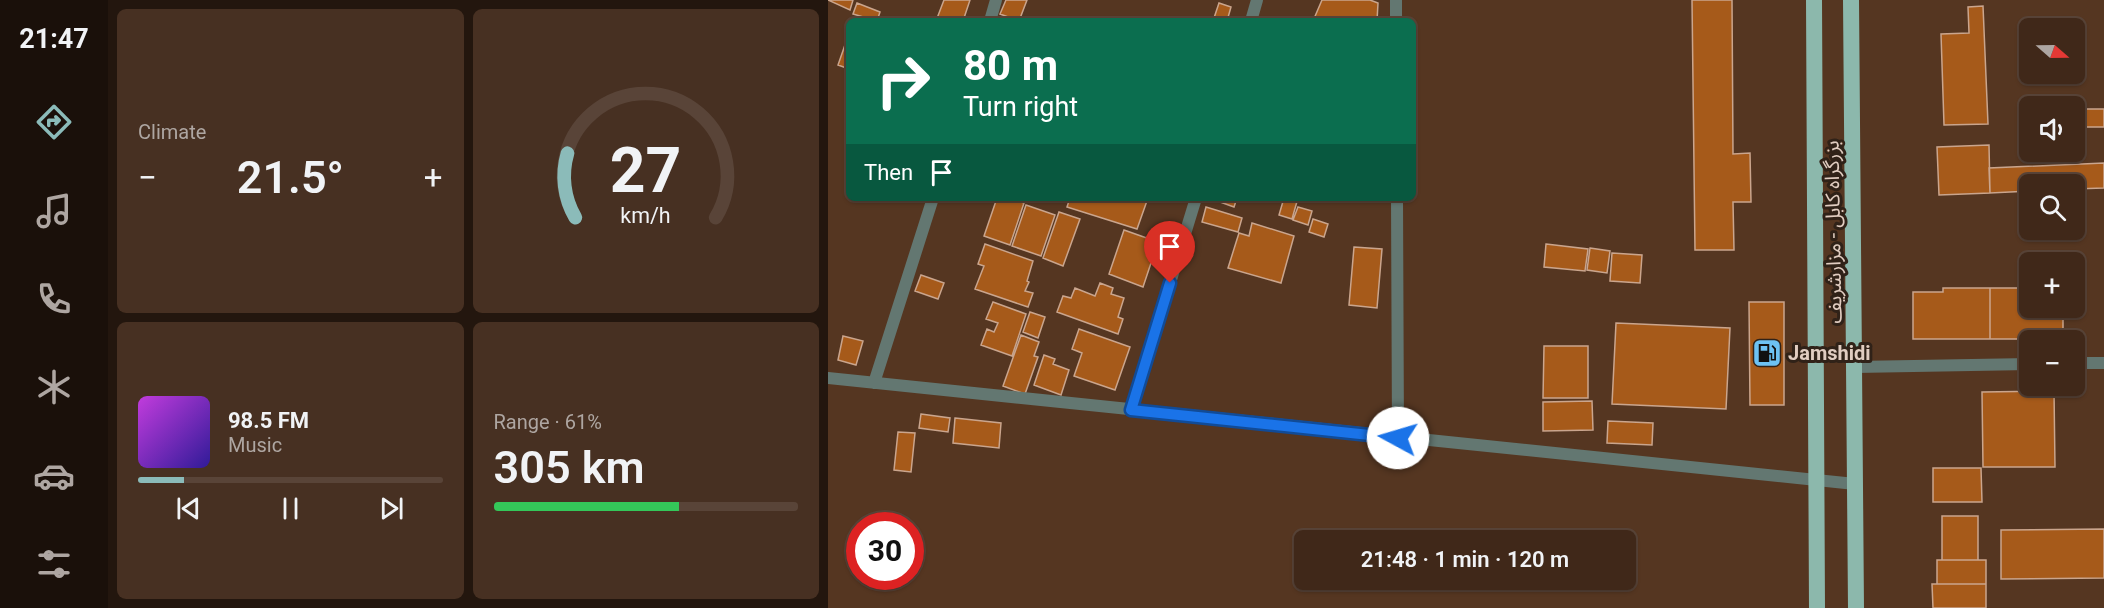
<!DOCTYPE html>
<meta charset="utf-8">
<style>
body{margin:0;font-family:Roboto,"Noto Sans Arabic",sans-serif;background:#473022;color:#f1f3f6;height:100vh;display:flex;flex-direction:column;font-size:22px;white-space:nowrap}
*{box-sizing:border-box;margin:0}
p{font-size:20px;color:#aea6a2}
.icon{flex:none;width:33px;height:33px;fill:none;stroke:currentColor;stroke-width:2;stroke-linecap:round;stroke-linejoin:round}
.map{position:relative;flex:1;overflow:hidden}
.drawer{display:flex;flex-direction:column;gap:9px;padding:9px;background:#23160e;width:720px}
.drawer>*{flex:none}
.hud{position:absolute;left:18px;top:18px;width:570px;height:183px;border-radius:9px;box-shadow:0 2px 4px #0004,0 0 0 2px #594438;background:#0b6e4f;color:#fff;overflow:hidden}
.needle{width:39px;rotate:110deg}
.fabs{position:absolute;left:1191px;top:18px;display:grid;gap:12px}
.fabs a{display:grid;place-items:center;width:66px;height:66px;border-radius:9px;background:#402819;box-shadow:0 2px 4px #0004,0 0 0 2px #594438;font-size:30px}
.speed{position:absolute;left:18px;top:512px;display:flex;gap:12px;font-size:30px;font-weight:700;text-align:center}
.speed>*{display:grid;place-content:center;width:78px;height:78px;border-radius:50%;background:#402819;box-shadow:0 2px 4px #0004,0 0 0 2px #594438;line-height:1}
.speed .limit{border:9px solid #d22;background:#fff;color:#111}
.pin{position:absolute;display:grid;place-items:center;width:51px;height:51px;color:#fff;margin:-62px -26px;border-radius:50% 50% 50% 0;rotate:-45deg;box-shadow:0 0 6px #0007}
.pin .icon{rotate:45deg}
.me{position:absolute;width:66px;margin:-33px;rotate:276deg;stroke-linejoin:round;filter:drop-shadow(0 0 4px #0008)}
.turn{display:flex;align-items:center;gap:21px;height:126px;padding:0 18px;font-size:27px}
.turn .icon{width:78px;height:78px;stroke-width:2.5}
.turn b{display:block;font-size:42px;line-height:51px}
.then{display:flex;align-items:center;height:57px;padding:0 18px;background:#0003;gap:12px;font-size:22px}
.big{font-size:45px;font-weight:600;line-height:1.1}
.drawer .widget{flex:1;display:flex;flex-direction:column;justify-content:center;gap:9px;min-width:0;padding:0 21px;border-radius:9px;background:#473022}
.drawer .dial{align-items:center;gap:0}
.dial svg{height:156px;overflow:visible;fill:none;stroke:#594438;stroke-width:7;stroke-linecap:round;text-anchor:middle}
.dial text{fill:#f1f3f6;stroke:none}
.song{display:flex;align-items:center;gap:18px}
.cover{width:72px;height:72px;border-radius:9px;background:linear-gradient(135deg,hsl(290 70% 55%),hsl(250 70% 35%))}
.played{height:6px;border-radius:3px;background:linear-gradient(90deg,#8bbbb9 15%,#594438 15%)}
.keys{display:flex;justify-content:space-around;direction:ltr}
.heat{display:flex;justify-content:space-between;align-items:center;font-size:33px;direction:ltr}
.charge{height:9px;border-radius:4px;background:linear-gradient(90deg,#34c759 61%,#594438 0)}
.drawer .tiles{flex:1;display:grid;gap:9px;grid-template-columns:repeat(2,1fr)}
.trip{position:absolute;left:466px;top:530px;width:342px;height:60px;border-radius:9px;background:#402819;box-shadow:0 2px 4px #0004,0 0 0 2px #594438;font-weight:600;line-height:60px;text-align:center}
main{display:flex;flex:1;min-height:0}
.tabs{display:flex;flex-direction:column;width:108px;justify-content:space-around;align-items:center;background:#1a100a;color:#aea6a2}
.tabs .icon{width:42px;height:42px}
.tabs .current{color:#8bbbb9}
.tabs b{font-size:27px;color:#f1f3f6}
.map>svg:first-child{display:block}
.building{fill:#a65a1a;stroke:#caa58d;stroke-width:1.5}
.lines{fill:none;stroke-linecap:round;stroke-linejoin:round}
.minor{stroke:#637771;stroke-width:12}
.trunk{stroke:#8cb8ac;stroke-width:16}
.route-casing{stroke:#114b97;stroke-width:15}
.route{stroke:#1a73e8;stroke-width:10}
.labels{text-anchor:middle;dominant-baseline:central;stroke-width:6;stroke-linejoin:round;paint-order:stroke}
.street-label{font-size:20px;fill:#e1cdc1;stroke:#302218}
.poi-label{font-size:20px;font-weight:bold;fill:#e1cdc1;stroke:#302218;text-anchor:start}
</style>
<main>
<nav class="tabs">
<b>21:47</b>
<svg class="icon current" aria-label="directions" viewBox="0 0 24 24"><path d="M12 3l9 9-9 9-9-9zM9 14v-3h6M13 9l2 2-2 2"/></svg>
<svg class="icon" aria-label="music" viewBox="0 0 24 24"><path d="M9 18V5l10-2v13"/><circle cx="6" cy="18" r="3"/><circle cx="16" cy="16" r="3"/></svg>
<svg class="icon" aria-label="phone" viewBox="0 0 24 24"><path d="M5 4h4l2 5-3 2q2 4 5 5l2-3 5 2v4C11 20 4 13 5 4z"/></svg>
<svg class="icon" aria-label="climate" viewBox="0 0 24 24"><path d="M12 3v18M4 7l16 10M4 17L20 7"/></svg>
<svg class="icon" aria-label="car" viewBox="0 0 24 24"><path d="M5 17H2v-5l4-1 3-4h7l3 4 3 1v5h-3M9 17h6M6 11h13"/><circle cx="7" cy="17" r="2"/><circle cx="17" cy="17" r="2"/></svg>
<svg class="icon" aria-label="filters" viewBox="0 0 24 24"><path d="M4 7h16M4 17h16"/><circle cx="9" cy="7" r="2"/><circle cx="15" cy="17" r="2"/></svg>
</nav>
<section class="drawer">
<div class="tiles">
<div class="widget"><p>Climate</p>
<div class="heat"><a>−</a><b class="big">21.5°</b><a>+</a></div>
</div>
<div class="widget dial"><svg viewBox="0 0 100 80">
<path d="M14 69A42 42 0 1 1 86 69"/>
<path d="M14 69A42 42 0 0 1 10 36" stroke="#8bbbb9"/>
<text x="50" y="56" font-size="32" font-weight="700">27</text>
<text x="50" y="72" font-size="11">km/h</text>
</svg></div>
<div class="widget">
<div class="song"><i class="cover"></i><div><b>98.5 FM</b><p>Music</p></div></div>
<div class="played"></div>
<div class="keys"><svg class="icon" aria-label="previous" viewBox="0 0 24 24"><path d="M18 5L8 12l10 7zM5 5v14"/></svg><svg class="icon" aria-label="pause" viewBox="0 0 24 24"><path d="M8 5v14M16 5v14"/></svg><svg class="icon" aria-label="next" viewBox="0 0 24 24"><path d="M6 5l10 7-10 7zM19 5v14"/></svg></div>
</div>
<div class="widget"><p>Range · 61%</p><b class="big">305 km</b><div class="charge"></div></div>
</div>
</section>
<div class="map">
<svg width="1276" height="608" viewBox="0 0 1276 608">
<rect width="100%" height="100%" fill="#553621"/>
<!-- building -->
<path class="building" d="M 0,0 L 25,0 L 22,10 Z
M 116,0 L 142,0 L 135,21 L 108,21 Z
M 178,0 L 199,0 L 191,21 L 172,14 Z
M 494,0 L 542,0 L 550,3 L 549,21 L 485,21 Z
M 864,0 L 904,0 L 905,154 L 922,153 L 923,202 L 905,202 L 906,250 L 867,250 Z
M 29,3 L 52,12 L 49,21 L 25,14 Z
M 391,3 L 403,7 L 399,21 L 385,21 Z
M 1155,6 L 1160,124 L 1116,125 L 1113,34 L 1141,33 L 1140,7 Z
M 18,42 L 21,43 L 21,69 L 10,65 Z
M 1246,109 L 1276,109 L 1276,127 L 1246,127 Z
M 1161,145 L 1162,193 L 1111,195 L 1109,147 Z
M 1276,163 L 1276,188 L 1246,189 L 1246,184 L 1202,184 L 1202,191 L 1162,193 L 1161,168 Z
M 169,198 L 180,198 L 196,203 L 182,245 L 156,236 Z
M 242,198 L 320,198 L 309,229 L 239,207 Z
M 381,198 L 409,198 L 406,207 Z
M 456,198 L 470,198 L 464,219 L 451,215 Z
M 198,205 L 227,215 L 213,256 L 184,246 Z
M 378,207 L 414,218 L 410,232 L 374,222 Z
M 470,207 L 484,211 L 480,225 L 465,220 Z
M 231,212 L 252,219 L 235,266 L 215,258 Z
M 485,219 L 500,224 L 496,237 L 481,232 Z
M 424,223 L 466,236 L 453,283 L 400,268 L 411,233 L 421,236 Z
M 296,230 L 330,242 L 315,287 L 281,274 Z
M 157,244 L 205,261 L 199,281 L 201,282 L 197,291 L 205,293 L 200,307 L 147,289 L 156,266 L 150,264 Z
M 718,244 L 760,249 L 757,271 L 716,267 Z
M 526,247 L 554,249 L 549,308 L 521,305 Z
M 762,248 L 782,251 L 779,273 L 759,270 Z
M 784,253 L 814,255 L 812,283 L 782,281 Z
M 93,275 L 116,283 L 110,299 L 87,291 Z
M 272,283 L 285,288 L 283,294 L 296,298 L 290,317 L 295,319 L 290,334 L 229,312 L 235,296 L 243,298 L 247,288 L 267,296 Z
M 1115,288 L 1162,288 L 1162,339 L 1085,339 L 1085,292 L 1115,292 Z
M 1162,288 L 1202,288 L 1202,308 L 1235,308 L 1235,339 L 1162,339 Z
M 165,302 L 198,314 L 184,356 L 153,345 L 159,329 L 166,332 L 170,323 L 158,319 Z
M 921,302 L 956,302 L 956,405 L 922,405 Z
M 202,312 L 217,317 L 210,338 L 195,332 Z
M 788,323 L 902,328 L 898,409 L 784,404 Z
M 251,329 L 302,347 L 287,390 L 246,376 L 254,353 L 244,349 Z
M 193,335 L 211,342 L 206,356 L 210,357 L 197,394 L 175,386 Z
M 15,336 L 35,341 L 28,365 L 10,360 Z
M 716,346 L 760,346 L 760,398 L 715,398 Z
M 216,355 L 227,359 L 225,364 L 241,370 L 233,395 L 206,385 Z
M 1226,391 L 1227,467 L 1155,467 L 1154,392 Z
M 764,401 L 765,430 L 715,431 L 715,402 Z
M 93,414 L 122,418 L 120,432 L 91,428 Z
M 127,418 L 173,423 L 171,448 L 125,443 Z
M 780,421 L 825,423 L 824,445 L 779,443 Z
M 70,432 L 87,433 L 83,472 L 66,470 Z
M 1105,468 L 1153,468 L 1154,502 L 1105,502 Z
M 1114,516 L 1150,516 L 1150,560 L 1114,560 Z
M 1276,529 L 1276,578 L 1173,579 L 1173,530 Z
M 1109,560 L 1158,560 L 1158,584 L 1109,584 Z
M 1104,584 L 1158,584 L 1158,608 L 1105,608 Z"/>
<g class="lines">
<!-- minor -->
<path class="minor" d="M 568,0 L 568,21
M 162,21 L 168,0
M 423,21 L 429,0
M 569,198 L 570,438
M 1246,363 L 1276,363
M 1027,367 L 1202,364
M 0,378 L 1027,484
M 46,383 L 105,198
M 303,410 L 368,198"/>
<!-- trunk -->
<path class="trunk" d="M 986,0 L 989,608
M 1023,0 L 1028,608"/>
</g>
<g class="lines">
<!-- route casing -->
<g class="route-casing">
<path id="route" d="M 342,283 L 303,410 L 570,438"/>
</g>
<!-- route -->
<use href="#route" class="route"/>
</g>
<!-- icons -->
<defs>
<g id="fuel-square" transform="scale(1.5)"><rect x="-9" y="-9" width="18" height="18" rx="4" fill="#6dc2f3" stroke="#302218"/><path d="M-5.5-6h7V0h2V4h1.3V-2.5L3-4.5l.8-.8L6-3V5H2.5V1h-1V6h-7ZM-4.2-4.7v3.2H.2V-4.7Z" fill="#111"/></g>
</defs>
<g fill-rule="evenodd">
<use href="#fuel-square" x="939" y="353"/>
</g>
<g class="labels">
<!-- street labels -->
<g class="street-label">
<text transform="translate(1005 232) rotate(-91)">بزرگراه کابل - مزارشریف</text>
</g>
<!-- poi labels -->
<g class="poi-label">
<text x="960" y="353">Jamshidi</text>
</g>
</g>
</svg>
<div class="fabs">
<a><svg class="needle" viewBox="-14 -14 28 28"><path d="M0-13l5 13h-10z" fill="#e53935"/><path d="M0 13l5-13h-10z" fill="#aea6a2"/></svg></a>
<a><svg class="icon" aria-label="sound" viewBox="0 0 24 24"><path d="M4 9h4l5-4v14l-5-4H4zM17 9q2 3 0 6"/></svg></a>
<a><svg class="icon" aria-label="search" viewBox="0 0 24 24"><circle cx="10" cy="10" r="6"/><path d="M15 15l6 6"/></svg></a>
<a>+</a>
<a>−</a>
</div>
<div class="speed"><div class="limit">30</div></div>
<div class="pin" style="left:342px;top:283px;background:#d93025"><svg class="icon" aria-label="arrive" viewBox="0 0 24 24"><path d="M6 21V4h12l-3 4 3 4H6"/></svg></div>
<svg class="me" style="left:570px;top:438px" viewBox="-20 -20 40 40"><circle r="19" fill="#fff"/><path d="M0-13L10 11 0 6-10 11z" fill="#1a73e8"/></svg>
<div class="trip">21:48 · 1 min · 120 m</div>
<div class="hud">
<div class="turn"><svg class="icon" aria-label="right" viewBox="0 0 24 24"><path d="M7 20v-9h11M14 6l5 5-5 5"/></svg><div><b>80 m</b>Turn right</div></div>
<div class="then">Then<svg class="icon" aria-label="arrive" viewBox="0 0 24 24"><path d="M6 21V4h12l-3 4 3 4H6"/></svg></div>
</div>
</div>
</main>
